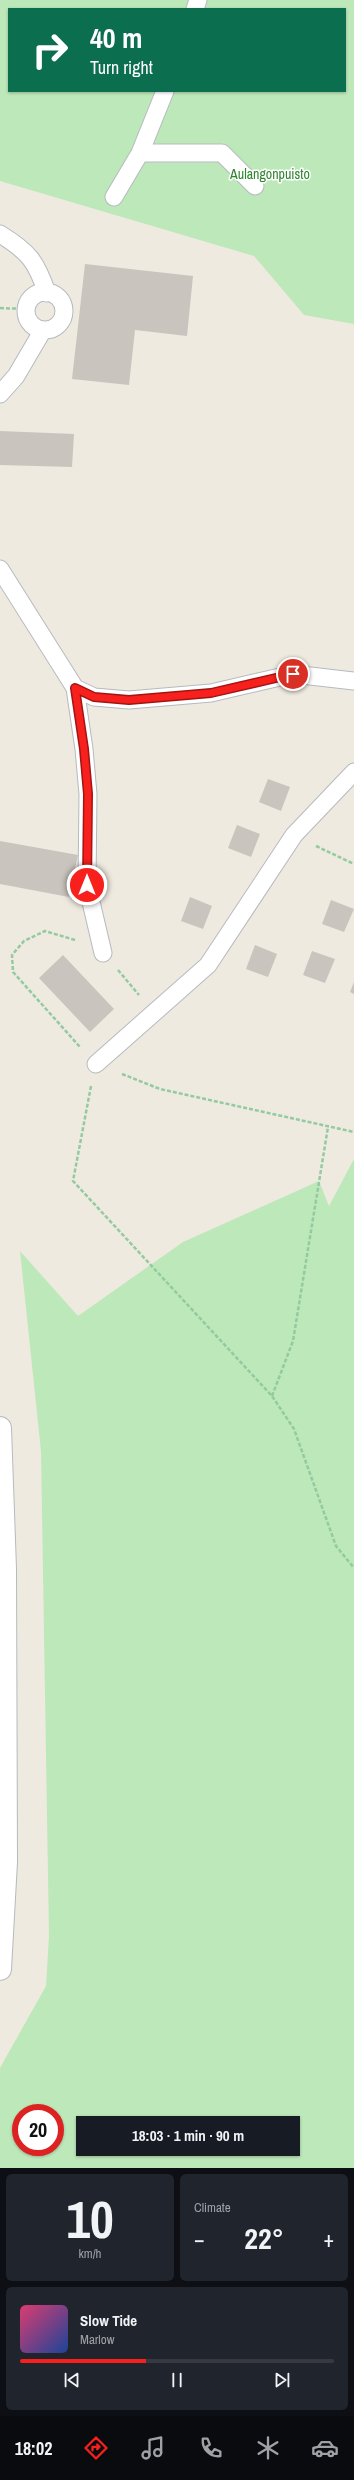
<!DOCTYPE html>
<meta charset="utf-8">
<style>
body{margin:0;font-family:"Archivo Narrow",sans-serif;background:#20242c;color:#f1f3f6;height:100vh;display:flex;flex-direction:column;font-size:15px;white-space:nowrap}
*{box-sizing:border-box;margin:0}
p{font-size:13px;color:#9ea1a6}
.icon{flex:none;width:22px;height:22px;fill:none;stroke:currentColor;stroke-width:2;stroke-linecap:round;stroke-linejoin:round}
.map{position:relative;height:2168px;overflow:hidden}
.sheet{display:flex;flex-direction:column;gap:6px;padding:6px;background:#0d0f14;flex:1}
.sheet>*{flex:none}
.guide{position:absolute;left:8px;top:8px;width:338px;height:84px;border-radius:0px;box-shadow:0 1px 3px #0004;background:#0b6e4f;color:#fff;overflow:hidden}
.speed{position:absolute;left:12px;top:2104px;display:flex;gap:8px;font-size:20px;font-weight:700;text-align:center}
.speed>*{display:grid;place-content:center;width:52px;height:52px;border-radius:50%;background:#171b24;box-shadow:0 1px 3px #0004;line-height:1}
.speed .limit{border:6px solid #d22;background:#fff;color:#111}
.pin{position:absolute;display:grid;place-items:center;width:34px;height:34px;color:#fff;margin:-17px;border:2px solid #fff;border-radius:50%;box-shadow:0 1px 4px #0007}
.me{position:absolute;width:44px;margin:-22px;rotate:0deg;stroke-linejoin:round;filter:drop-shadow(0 0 3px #0008)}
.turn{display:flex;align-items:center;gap:14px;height:84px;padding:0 16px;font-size:18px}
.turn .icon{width:52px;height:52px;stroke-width:2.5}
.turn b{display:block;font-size:28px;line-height:34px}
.big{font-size:30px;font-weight:800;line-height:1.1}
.sheet .widget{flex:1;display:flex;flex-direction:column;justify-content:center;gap:6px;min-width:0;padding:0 14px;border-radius:6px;background:#20242c}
.sheet .dial{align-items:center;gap:0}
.dial b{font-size:52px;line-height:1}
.song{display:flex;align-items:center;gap:12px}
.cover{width:48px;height:48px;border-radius:6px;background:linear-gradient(135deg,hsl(340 70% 55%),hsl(220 70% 35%))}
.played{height:4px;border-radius:2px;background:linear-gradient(90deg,#f7201d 40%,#363941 40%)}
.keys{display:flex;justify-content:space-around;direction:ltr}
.heat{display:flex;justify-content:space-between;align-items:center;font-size:22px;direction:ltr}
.sheet .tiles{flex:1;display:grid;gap:6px;grid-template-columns:1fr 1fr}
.widget:last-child{grid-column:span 2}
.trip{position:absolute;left:76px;top:2116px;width:224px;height:40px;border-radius:0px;background:#171b24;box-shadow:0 1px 3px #0004;font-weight:800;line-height:40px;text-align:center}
.menu{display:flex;height:64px;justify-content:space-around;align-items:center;background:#090b0e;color:#9ea1a6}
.menu .icon{width:28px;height:28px}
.menu .on{color:#f7201d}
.menu b{font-size:18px;color:#f1f3f6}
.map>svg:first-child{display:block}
.green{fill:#bde8ba;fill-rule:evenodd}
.building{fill:#c9c4bd}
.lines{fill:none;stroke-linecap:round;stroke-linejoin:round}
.service-casing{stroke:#b6babf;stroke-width:19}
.minor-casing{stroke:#b6babf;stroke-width:24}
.path{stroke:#93ca9f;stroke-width:2.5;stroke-dasharray:4 2;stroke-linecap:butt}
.service{stroke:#fff;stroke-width:17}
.minor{stroke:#fff;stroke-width:22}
.route-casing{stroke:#a11513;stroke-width:10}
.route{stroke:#f7201d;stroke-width:7}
.labels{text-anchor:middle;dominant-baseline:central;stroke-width:3;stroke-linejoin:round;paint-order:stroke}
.park-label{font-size:14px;fill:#2e862e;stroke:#fff}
</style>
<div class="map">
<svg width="354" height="2168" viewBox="0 0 354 2168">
<rect width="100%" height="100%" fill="#eeeae0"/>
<!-- green -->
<path class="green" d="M 0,0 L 354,0 L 354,324 L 304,315 L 254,256 L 0,181 ZM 9,9 L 345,9 L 345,91 L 9,91 Z
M 354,1159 L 354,2168 L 0,2168 L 0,2068 L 46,1986 L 49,1936 L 41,1451 L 20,1251 L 78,1316 L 183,1242 L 319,1181 L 329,1206 ZM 21,2113 L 55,2113 L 55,2147 L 21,2147 ZM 83,2123 L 293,2123 L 293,2149 L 83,2149 Z"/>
<!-- building -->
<path class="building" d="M 85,264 L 193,276 L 187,336 L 135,330 L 129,385 L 72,379 Z
M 0,431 L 74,434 L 72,467 L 0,465 Z
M 268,779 L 290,787 L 281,811 L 259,802 Z
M 237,825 L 260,834 L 251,857 L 228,848 Z
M 0,841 L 78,855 L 69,897 L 0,884 Z
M 190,897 L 212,906 L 203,929 L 181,921 Z
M 331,900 L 354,909 L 344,932 L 322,924 Z
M 255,945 L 277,954 L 268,977 L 246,969 Z
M 312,951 L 335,959 L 325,983 L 303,975 Z
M 63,955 L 114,1009 L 90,1032 L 39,978 Z
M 354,982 L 354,994 L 350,992 Z"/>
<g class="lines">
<!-- service casing -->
<g class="service-casing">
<path id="service" d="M 195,9 L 198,0
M 140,153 L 222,153 L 255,186
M 114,197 L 140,153 L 165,91
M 0,234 C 29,252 36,261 47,293
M26 311a19 19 0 1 1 38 0a19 19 0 1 1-38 0Z
M 0,394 L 16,376 L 43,330
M 0,569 L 75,688 L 94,697 L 129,700 L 211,693 L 293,674 L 354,681
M 75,688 L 84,749 L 88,794 L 87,885 L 103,953
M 96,1064 L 208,965 L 294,835 L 354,772"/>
</g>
<!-- minor casing -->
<g class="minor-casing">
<path id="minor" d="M 0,1428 L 5,1569 L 6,1862 L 0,1969"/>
</g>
<!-- path -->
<path class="path" d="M 0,308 L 26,309
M 316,846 L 354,864
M 75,940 L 45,931 L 24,941 L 12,955 L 13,972 L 80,1047
M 118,970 L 139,995
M 122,1074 L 160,1089 L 354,1132
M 91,1086 L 73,1181 L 272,1396 L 294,1429 L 336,1546 L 354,1568
M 272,1396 L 293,1341 L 328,1127"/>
<!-- service -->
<use href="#service" class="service"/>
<!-- minor -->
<use href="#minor" class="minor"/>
</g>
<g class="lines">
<!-- route casing -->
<g class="route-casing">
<path id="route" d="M 87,885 L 88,794 L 84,749 L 75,688 L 94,697 L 129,700 L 211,693 L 293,674"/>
</g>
<!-- route -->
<use href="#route" class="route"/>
</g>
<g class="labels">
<!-- park labels -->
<g class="park-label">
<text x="270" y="174">Aulangonpuisto</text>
</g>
</g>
</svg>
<div class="speed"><div class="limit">20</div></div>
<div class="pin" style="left:293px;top:674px;background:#d93025"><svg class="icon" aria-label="arrive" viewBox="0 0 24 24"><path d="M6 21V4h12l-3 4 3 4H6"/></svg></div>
<svg class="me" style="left:87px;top:885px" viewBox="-20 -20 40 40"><circle r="17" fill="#f7201d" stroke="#fff" stroke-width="3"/><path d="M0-11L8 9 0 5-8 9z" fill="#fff"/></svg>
<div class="trip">18:03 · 1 min · 90 m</div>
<div class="guide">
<div class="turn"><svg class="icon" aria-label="right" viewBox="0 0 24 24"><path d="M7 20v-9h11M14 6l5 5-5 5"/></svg><div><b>40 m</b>Turn right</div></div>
</div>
</div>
<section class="sheet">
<div class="tiles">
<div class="widget dial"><b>10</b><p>km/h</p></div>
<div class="widget"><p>Climate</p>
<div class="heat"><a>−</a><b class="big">22°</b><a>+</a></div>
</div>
<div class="widget">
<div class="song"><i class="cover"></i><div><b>Slow Tide</b><p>Marlow</p></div></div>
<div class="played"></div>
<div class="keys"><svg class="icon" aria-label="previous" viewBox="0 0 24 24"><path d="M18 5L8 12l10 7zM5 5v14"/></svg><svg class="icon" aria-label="pause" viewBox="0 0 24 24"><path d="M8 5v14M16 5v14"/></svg><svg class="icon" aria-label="next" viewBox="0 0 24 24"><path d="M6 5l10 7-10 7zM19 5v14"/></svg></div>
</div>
</div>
</section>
<nav class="menu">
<b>18:02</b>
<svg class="icon on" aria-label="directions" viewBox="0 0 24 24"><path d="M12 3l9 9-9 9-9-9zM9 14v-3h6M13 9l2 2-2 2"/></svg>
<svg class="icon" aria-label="music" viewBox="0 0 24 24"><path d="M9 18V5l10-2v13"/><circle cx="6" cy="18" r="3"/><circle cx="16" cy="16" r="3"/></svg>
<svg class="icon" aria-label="phone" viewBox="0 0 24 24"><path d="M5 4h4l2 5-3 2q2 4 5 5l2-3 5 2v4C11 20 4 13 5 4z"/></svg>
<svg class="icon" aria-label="climate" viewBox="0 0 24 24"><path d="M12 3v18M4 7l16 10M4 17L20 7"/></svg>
<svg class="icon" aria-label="car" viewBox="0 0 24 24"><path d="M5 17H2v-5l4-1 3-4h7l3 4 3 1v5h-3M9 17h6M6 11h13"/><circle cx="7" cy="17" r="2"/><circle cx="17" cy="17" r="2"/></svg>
</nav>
